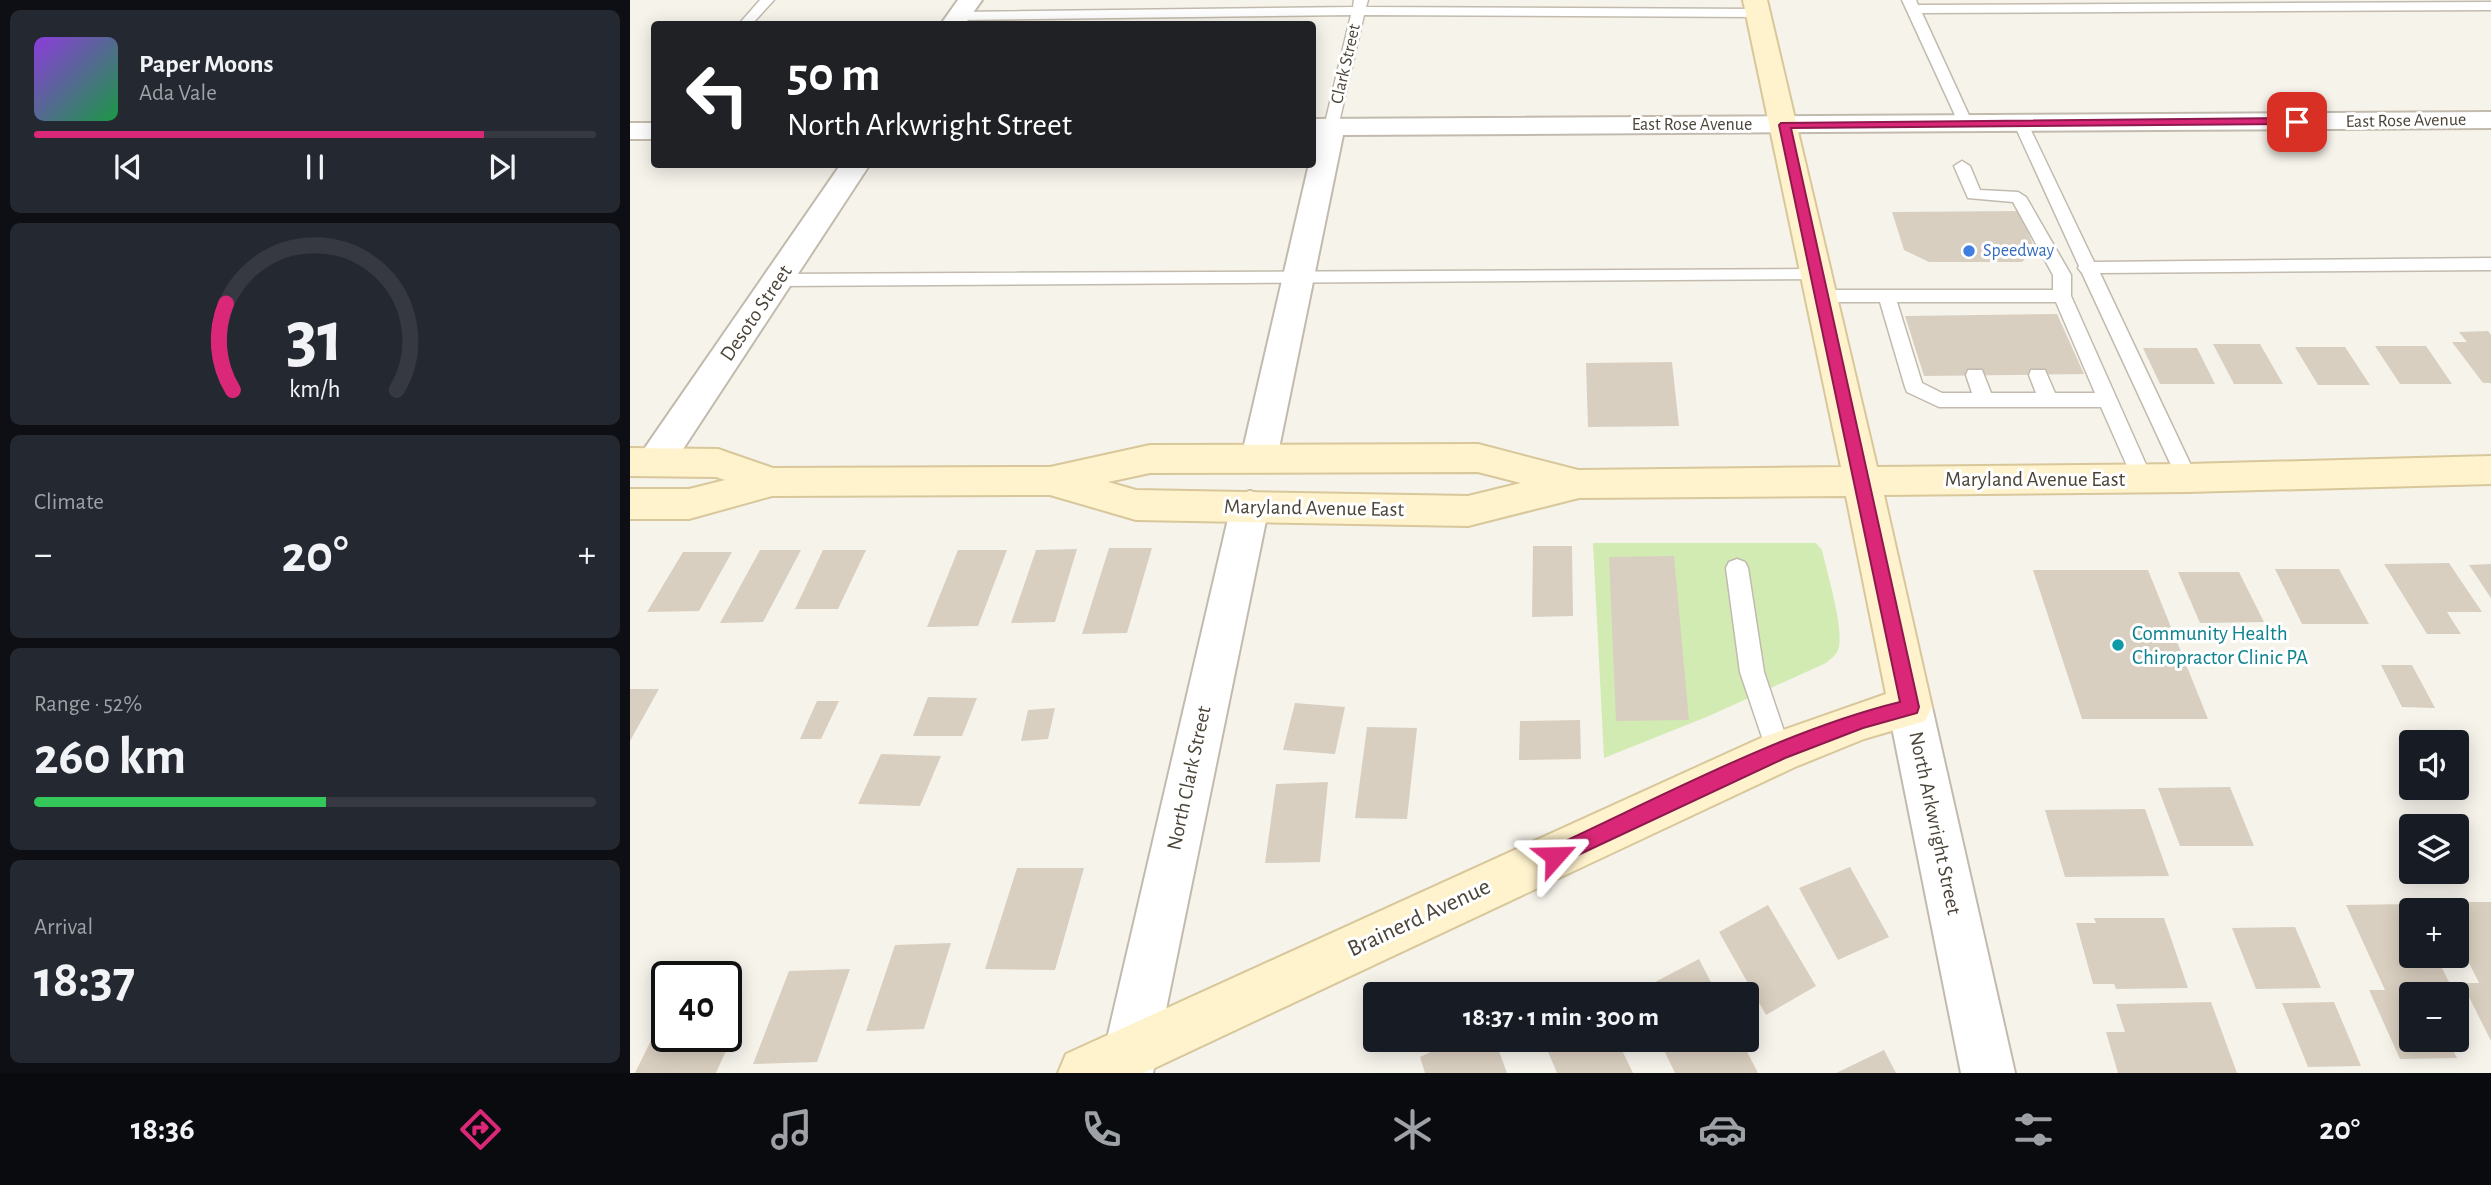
<!DOCTYPE html>
<meta charset="utf-8">
<style>
body{margin:0;font-family:"Alegreya Sans",sans-serif;background:#242831;color:#f1f3f6;height:100vh;display:flex;flex-direction:column;font-size:26px;white-space:nowrap}
*{box-sizing:border-box;margin:0}
p{font-size:23px;color:#9ea1a6}
.icon{flex:none;width:38px;height:38px;fill:none;stroke:currentColor;stroke-width:2;stroke-linecap:round;stroke-linejoin:round}
.map{position:relative;flex:1;overflow:hidden}
.panel{display:flex;flex-direction:column;gap:10px;padding:10px;background:#0d0f14;width:630px}
.panel>*{flex:none}
.guide{position:absolute;left:21px;top:21px;width:665px;height:147px;border-radius:7px;box-shadow:0 4px 18px #0003;background:#202124;color:#fff;overflow:hidden}
.fabs{position:absolute;left:1769px;top:730px;display:grid;gap:14px}
.fabs a{display:grid;place-items:center;width:70px;height:70px;border-radius:7px;background:#171b24;box-shadow:0 4px 18px #0003;font-size:35px}
.speed{position:absolute;left:21px;top:961px;display:flex;gap:14px;font-size:35px;font-weight:700;text-align:center}
.speed>*{display:grid;place-content:center;width:91px;height:91px;border-radius:50%;background:#171b24;box-shadow:0 4px 18px #0003;line-height:1}
.speed .limit{border:4px solid #111;border-radius:10px;background:#fff;color:#111}
.pin{position:absolute;display:grid;place-items:center;width:60px;height:60px;color:#fff;margin:-30px;border-radius:14px;box-shadow:0 4px 10px #0006}
.me{position:absolute;width:77px;margin:-38px;rotate:65deg;stroke-linejoin:round;filter:drop-shadow(0 0 5px #0008)}
.turn{display:flex;align-items:center;gap:24px;height:147px;padding:0 21px;font-size:32px}
.turn .icon{width:91px;height:91px;stroke-width:2.5}
.turn b{display:block;font-size:49px;line-height:60px}
.big{font-size:52px;font-weight:600;line-height:1.1}
.panel .tile{flex:1;display:flex;flex-direction:column;justify-content:center;gap:10px;min-width:0;padding:0 24px;border-radius:10px;background:#242831}
.panel .dial{align-items:center;gap:0}
.dial svg{height:182px;overflow:visible;fill:none;stroke:#363941;stroke-width:7;stroke-linecap:round;text-anchor:middle}
.dial text{fill:#f1f3f6;stroke:none}
.song{display:flex;align-items:center;gap:21px}
.cover{width:84px;height:84px;border-radius:10px;background:linear-gradient(135deg,hsl(270 70% 55%),hsl(140 70% 35%))}
.played{height:7px;border-radius:4px;background:linear-gradient(90deg,#db2777 80%,#363941 80%)}
.keys{display:flex;justify-content:space-around;direction:ltr}
.heat{display:flex;justify-content:space-between;align-items:center;font-size:38px;direction:ltr}
.charge{height:10px;border-radius:5px;background:linear-gradient(90deg,#34c759 52%,#363941 0)}
.trip{position:absolute;left:733px;top:982px;width:396px;height:70px;border-radius:7px;background:#171b24;box-shadow:0 4px 18px #0003;font-weight:600;line-height:70px;text-align:center}
.menu{display:flex;height:112px;justify-content:space-around;align-items:center;background:#090b0e;color:#9ea1a6}
.menu .icon{width:49px;height:49px}
.menu .current{color:#db2777}
.menu b{font-size:32px;color:#f1f3f6}
main{display:flex;flex:1;min-height:0}
.map>svg:first-child{display:block}
.green{fill:#d2ebb3}
.building{fill:#d9cfc0}
.lines{fill:none;stroke-linecap:round;stroke-linejoin:round}
.lane-casing{stroke:#c2bbad;stroke-width:3}
.street-casing{stroke:#c2bbad;stroke-width:4}
.secondary-casing{stroke:#d8c79a;stroke-width:4}
.lane{fill:#fff;fill-rule:evenodd}
.street{fill:#fff;fill-rule:evenodd}
.secondary{fill:#fff3cd;fill-rule:evenodd}
.route{fill:#db2777;stroke:#8e194d;stroke-width:2}
.shop-dot{fill:#3f7fe0;stroke:#fff;stroke-width:2.5}
.culture-dot{fill:#0f9aa8;stroke:#fff;stroke-width:2.5}
.labels{text-anchor:middle;dominant-baseline:central;stroke-width:6;stroke-linejoin:round;paint-order:stroke}
.far-street-label{font-size:18px;fill:#4b4438;stroke:#fff}
.far-shop-label{font-size:18px;fill:#366cbe;stroke:#fff;text-anchor:start}
.street-label{font-size:21px;fill:#4b4438;stroke:#fff}
.culture-label{font-size:21px;fill:#0d838f;stroke:#fff;text-anchor:start}
.near-street-label{font-size:24px;fill:#4b4438;stroke:#fff}
</style>
<main>
<section class="panel">
<div class="tile">
<div class="song"><i class="cover"></i><div><b>Paper Moons</b><p>Ada Vale</p></div></div>
<div class="played"></div>
<div class="keys"><svg class="icon" aria-label="previous" viewBox="0 0 24 24"><path d="M18 5L8 12l10 7zM5 5v14"/></svg><svg class="icon" aria-label="pause" viewBox="0 0 24 24"><path d="M8 5v14M16 5v14"/></svg><svg class="icon" aria-label="next" viewBox="0 0 24 24"><path d="M6 5l10 7-10 7zM19 5v14"/></svg></div>
</div>
<div class="tile dial"><svg viewBox="0 0 100 80">
<path d="M14 69A42 42 0 1 1 86 69"/>
<path d="M14 69A42 42 0 0 1 11 31" stroke="#db2777"/>
<text x="50" y="56" font-size="32" font-weight="700">31</text>
<text x="50" y="72" font-size="11">km/h</text>
</svg></div>
<div class="tile"><p>Climate</p>
<div class="heat"><a>−</a><b class="big">20°</b><a>+</a></div>
</div>
<div class="tile"><p>Range · 52%</p><b class="big">260 km</b><div class="charge"></div></div>
<div class="tile"><p>Arrival</p><b class="big">18:37</b></div>
</section>
<div class="map">
<svg width="1861" height="1073" viewBox="0 0 1861 1073">
<rect width="100%" height="100%" fill="#f6f3eb"/>
<!-- green -->
<path class="green" d="M 963,543 L 1186,543 L 1192,550 C 1197,573 1213,624 1209,646 C 1208,654 1202,658 1196,663 L 1079,716 L 974,758 Z"/>
<!-- building -->
<path class="building" d="M 1389,211 L 1405,249 L 1392,262 L 1299,262 L 1274,250 L 1262,212 Z
M 1427,314 L 1454,374 L 1294,376 L 1275,316 Z
M 1858,331 L 1861,335 L 1861,383 L 1853,383 L 1822,342 L 1837,342 L 1829,332 Z
M 1583,344 L 1630,344 L 1653,384 L 1604,384 Z
M 1745,346 L 1796,346 L 1822,384 L 1770,384 Z
M 1665,347 L 1715,347 L 1740,385 L 1688,385 Z
M 1513,348 L 1567,348 L 1585,384 L 1530,384 Z
M 1042,362 L 1049,426 L 958,427 L 956,363 Z
M 903,546 L 942,546 L 943,616 L 902,617 Z
M 479,548 L 522,548 L 497,633 L 452,634 Z
M 447,549 L 425,622 L 381,623 L 406,550 Z
M 130,550 L 171,550 L 133,622 L 90,623 Z
M 193,550 L 236,550 L 208,609 L 165,609 Z
M 328,550 L 377,550 L 348,626 L 297,627 Z
M 53,552 L 102,552 L 69,611 L 17,612 Z
M 1044,556 L 1059,720 L 986,721 L 979,557 Z
M 1819,563 L 1852,612 L 1817,612 L 1831,634 L 1797,634 L 1754,564 Z
M 1861,564 L 1861,598 L 1839,565 Z
M 1645,569 L 1709,569 L 1739,624 L 1672,624 Z
M 1403,570 L 1518,570 L 1578,719 L 1452,719 Z
M 1548,572 L 1609,572 L 1634,622 L 1570,623 Z
M 1751,665 L 1782,665 L 1805,708 L 1772,707 Z
M 0,689 L 29,689 L 0,741 Z
M 298,697 L 347,698 L 332,736 L 283,736 Z
M 187,701 L 209,701 L 191,739 L 170,739 Z
M 665,703 L 715,707 L 705,754 L 653,750 Z
M 425,708 L 418,739 L 391,741 L 398,710 Z
M 950,720 L 951,759 L 889,760 L 890,721 Z
M 737,727 L 787,728 L 777,819 L 725,818 Z
M 251,754 L 311,756 L 290,806 L 228,804 Z
M 698,782 L 690,862 L 635,863 L 646,784 Z
M 1600,787 L 1624,846 L 1550,846 L 1528,788 Z
M 1515,809 L 1539,876 L 1435,877 L 1415,810 Z
M 1220,867 L 1259,937 L 1208,960 L 1169,888 Z
M 387,868 L 454,868 L 425,970 L 355,969 Z
M 1808,902 L 1861,902 L 1861,1041 L 1832,983 L 1849,983 L 1827,939 L 1827,910 L 1812,910 Z
M 1781,904 L 1784,910 L 1782,910 L 1782,956 L 1806,956 L 1822,988 L 1794,988 L 1797,994 L 1782,994 L 1782,1040 L 1818,1040 L 1827,1058 L 1770,1059 L 1739,990 L 1755,990 L 1716,905 Z
M 1138,905 L 1186,986 L 1136,1015 L 1089,932 Z
M 1464,918 L 1534,918 L 1558,988 L 1486,989 L 1484,984 L 1463,984 L 1446,923 L 1466,923 Z
M 1665,927 L 1691,988 L 1626,989 L 1602,928 Z
M 321,943 L 294,1029 L 236,1031 L 265,945 Z
M 1069,959 L 1087,994 L 1007,994 L 1006,992 Z
M 220,969 L 187,1062 L 123,1064 L 159,971 Z
M 1581,1002 L 1607,1073 L 1488,1073 L 1476,1032 L 1495,1032 L 1486,1004 Z
M 1704,1002 L 1731,1066 L 1678,1067 L 1652,1003 Z
M 31,1020 L 37,1020 L 37,1036 L 96,1036 L 96,1022 L 109,1022 L 86,1073 L 5,1073 Z
M 826,1040 L 865,1040 L 877,1073 L 795,1073 L 790,1057 Z
M 913,1040 L 987,1040 L 1003,1073 L 927,1073 Z
M 1029,1040 L 1111,1040 L 1128,1073 L 1045,1073 Z
M 1254,1050 L 1266,1073 L 1206,1073 Z"/>
<g class="lines">
<!-- lane casing -->
<g class="lane-casing">
<path id="lane" d="M 130,0 L 144,0 L 122,24 L 109,24 Z
M 724,0 L 738,0 L 736,7 L 1128,9 L 1135,13 L 1128,17 L 734,15 L 708,127 L 701,131 L 694,127 L 721,15 L 329,20 L 322,16 L 329,12 L 723,7 Z
M 1272,0 L 1286,0 L 1288,5 L 1861,2 L 1861,10 L 1292,13 L 1343,124 L 1336,128 L 1329,124 Z
M 1391,120 L 1398,124 L 1464,262 L 1861,258 L 1861,270 L 1470,273 L 1567,478 L 1564,484 L 1557,486 L 1550,484 L 1547,478 L 1452,273 L 1448,268 L 1449,266 L 1384,124 Z
M 1332,161 L 1340,166 L 1350,190 L 1388,192 L 1396,197 L 1441,275 L 1441,296 L 1522,478 L 1519,484 L 1512,486 L 1505,484 L 1471,407 L 1309,407 L 1277,392 L 1275,387 L 1250,302 L 1193,302 L 1184,296 L 1193,290 L 1423,290 L 1423,275 L 1383,202 L 1338,198 L 1324,166 ZM 1267,302 L 1426,302 L 1465,393 L 1425,393 L 1415,370 L 1401,370 L 1399,375 L 1406,393 L 1361,393 L 1352,370 L 1338,370 L 1336,375 L 1342,393 L 1312,393 L 1292,383 Z
M 1188,269 L 1194,271 L 1197,275 L 1194,279 L 149,286 L 140,280 L 149,274 Z
M 1107,559 L 1115,562 L 1118,568 L 1134,672 L 1161,752 L 1158,760 L 1149,763 L 1140,760 L 1137,752 L 1110,672 L 1096,568 L 1099,562 Z"/>
</g>
<!-- street casing -->
<g class="street-casing">
<path id="street" d="M 328,0 L 352,0 L 335,24 L 311,24 Z
M 1861,112 L 1861,128 L 713,135 L 647,458 L 642,468 L 629,472 L 616,468 L 611,458 L 679,164 L 682,164 L 685,135 L 682,135 L 682,119 Z
M 0,123 L 24,123 L 24,139 L 0,139 Z
M 211,164 L 240,164 L 38,472 L 25,476 L 12,472 L 7,462 L 12,452 Z
M 620,491 L 633,495 L 639,506 L 523,1073 L 469,1073 L 601,506 L 607,495 Z
M 1280,687 L 1295,693 L 1302,707 L 1385,1073 L 1331,1073 L 1258,707 L 1265,693 Z"/>
</g>
<!-- secondary casing -->
<g class="secondary-casing">
<path id="secondary" d="M 1113,0 L 1137,0 L 1247,467 L 1557,464 L 1861,456 L 1861,484 L 1557,492 L 1254,495 L 1302,707 L 1295,721 L 1234,739 L 1165,767 L 514,1073 L 428,1073 L 436,1054 L 1133,737 L 1256,694 L 1216,496 L 949,498 L 838,526 L 506,520 L 420,495 L 142,496 L 59,519 L 0,519 L 0,489 L 59,489 L 95,480 L 86,477 L 0,476 L 0,448 L 88,449 L 143,468 L 420,467 L 520,445 L 848,444 L 948,470 L 1211,467 ZM 848,472 L 891,483 L 838,496 L 506,490 L 478,482 L 520,473 Z"/>
</g>
<!-- lane -->
<use href="#lane" class="lane"/>
<!-- street -->
<use href="#street" class="street"/>
<!-- secondary -->
<use href="#secondary" class="secondary"/>
</g>
<!-- route -->
<path class="route" d="M 1667,118 L 1671,119 L 1671,124 L 1161,128 L 1289,707 L 1287,713 L 1233,728 L 1155,758 L 931,863 L 925,865 L 918,863 L 915,856 L 918,849 C 1029,798 1152,731 1270,702 L 1149,125 L 1151,123 Z"/>
<!-- markers -->
<circle class="shop-dot" cx="1339" cy="251" r="7"/>
<circle class="culture-dot" cx="1488" cy="645" r="7"/>
<g class="labels">
<!-- far-street labels -->
<g class="far-street-label">
<text transform="translate(716 64) rotate(-77)">Clark Street</text>
<text transform="translate(1776 121) rotate(-1)">East Rose Avenue</text>
<text x="1062" y="125">East Rose Avenue</text>
</g>
<!-- far-shop labels -->
<g class="far-shop-label">
<text x="1353" y="251">Speedway</text>
</g>
<!-- street labels -->
<g class="street-label">
<text transform="translate(126 313) rotate(-56)">Desoto Street</text>
<text x="1405" y="479">Maryland Avenue East</text>
<text transform="translate(684 508) rotate(1)">Maryland Avenue East</text>
<text transform="translate(559 778) rotate(-78)">North Clark Street</text>
<text transform="translate(1305 823) rotate(78)">North Arkwright Street</text>
</g>
<!-- culture labels -->
<g class="culture-label">
<text x="1502" y="633">Community Health<tspan x="1502" dy="24">Chiropractor Clinic PA</tspan></text>
</g>
<!-- near-street labels -->
<g class="near-street-label">
<text transform="translate(789 918) rotate(-25)">Brainerd Avenue</text>
</g>
</g>
</svg>
<div class="fabs">
<a><svg class="icon" aria-label="sound" viewBox="0 0 24 24"><path d="M4 9h4l5-4v14l-5-4H4zM17 9q2 3 0 6"/></svg></a>
<a><svg class="icon" aria-label="layers" viewBox="0 0 24 24"><path d="M12 4l9 5-9 5-9-5zM3 14l9 5 9-5"/></svg></a>
<a>+</a>
<a>−</a>
</div>
<div class="speed"><div class="limit">40</div></div>
<div class="pin" style="left:1667px;top:122px;background:#d93025"><svg class="icon" aria-label="arrive" viewBox="0 0 24 24"><path d="M6 21V4h12l-3 4 3 4H6"/></svg></div>
<svg class="me" style="left:925px;top:856px" viewBox="-20 -20 40 40"><path d="M0-17L14 15 0 8-14 15z" fill="#db2777" stroke="#fff" stroke-width="4"/></svg>
<div class="trip">18:37 · 1 min · 300 m</div>
<div class="guide">
<div class="turn"><svg class="icon" aria-label="left" viewBox="0 0 24 24"><path d="M17 20v-9H6M10 6l-5 5 5 5"/></svg><div><b>50 m</b>North Arkwright Street</div></div>
</div>
</div>
</main>
<nav class="menu">
<b>18:36</b>
<svg class="icon current" aria-label="directions" viewBox="0 0 24 24"><path d="M12 3l9 9-9 9-9-9zM9 14v-3h6M13 9l2 2-2 2"/></svg>
<svg class="icon" aria-label="music" viewBox="0 0 24 24"><path d="M9 18V5l10-2v13"/><circle cx="6" cy="18" r="3"/><circle cx="16" cy="16" r="3"/></svg>
<svg class="icon" aria-label="phone" viewBox="0 0 24 24"><path d="M5 4h4l2 5-3 2q2 4 5 5l2-3 5 2v4C11 20 4 13 5 4z"/></svg>
<svg class="icon" aria-label="climate" viewBox="0 0 24 24"><path d="M12 3v18M4 7l16 10M4 17L20 7"/></svg>
<svg class="icon" aria-label="car" viewBox="0 0 24 24"><path d="M5 17H2v-5l4-1 3-4h7l3 4 3 1v5h-3M9 17h6M6 11h13"/><circle cx="7" cy="17" r="2"/><circle cx="17" cy="17" r="2"/></svg>
<svg class="icon" aria-label="filters" viewBox="0 0 24 24"><path d="M4 7h16M4 17h16"/><circle cx="9" cy="7" r="2"/><circle cx="15" cy="17" r="2"/></svg>
<b>20°</b>
</nav>
